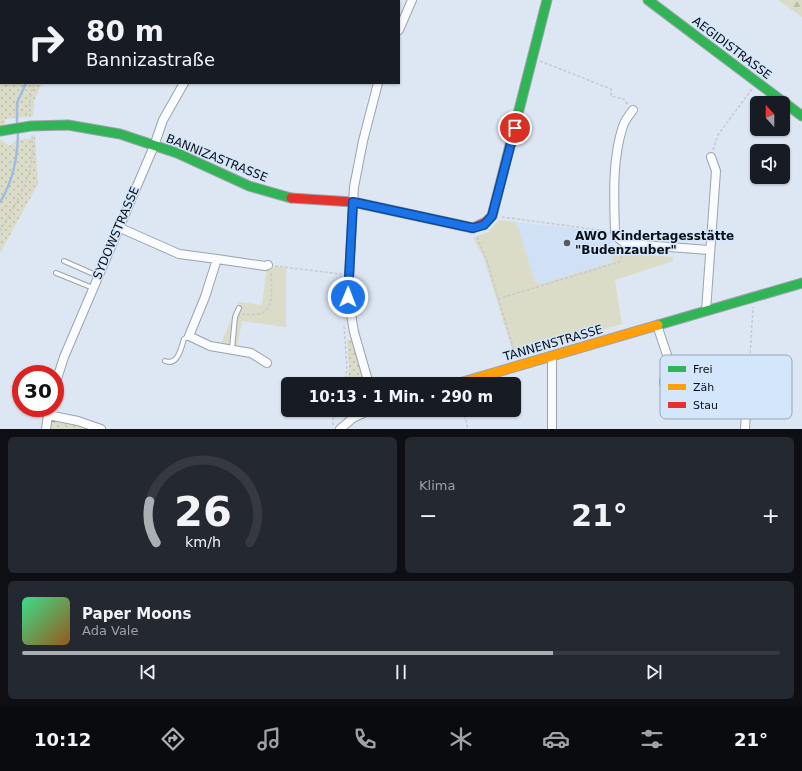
<!DOCTYPE html>
<html lang="de">
<meta charset="utf-8">
<style>
body{margin:0;font-family:"DejaVu Sans",sans-serif;background:#242831;color:#f1f3f6;height:100vh;display:flex;flex-direction:column;font-size:15px;white-space:nowrap}
*{box-sizing:border-box;margin:0}
p{font-size:13px;color:#9ea1a6}
.icon{flex:none;width:22px;height:22px;fill:none;stroke:currentColor;stroke-width:2;stroke-linecap:round;stroke-linejoin:round}
.map{position:relative;height:429px;overflow:hidden}
.sheet{display:flex;flex-direction:column;gap:8px;padding:8px;background:#0d0f14;flex:1}
.sheet>*{flex:none}
.hud{position:absolute;left:0px;top:0px;width:400px;height:84px;box-shadow:0 1px 3px #0004;background:#171b24;color:#f1f3f6;overflow:hidden}
.needle{width:26px;rotate:339deg}
.controls{position:absolute;left:750px;top:96px;display:grid;gap:8px}
.controls a{display:grid;place-items:center;width:40px;height:40px;border-radius:6px;background:#171b24;box-shadow:0 1px 3px #0004;font-size:20px}
.speed{position:absolute;left:12px;top:365px;display:flex;gap:8px;font-size:20px;font-weight:700;text-align:center}
.speed>*{display:grid;place-content:center;width:52px;height:52px;border-radius:50%;background:#171b24;box-shadow:0 1px 3px #0004;line-height:1}
.speed .limit{border:6px solid #d22;background:#fff;color:#111}
.pin{position:absolute;display:grid;place-items:center;width:34px;height:34px;color:#fff;margin:-17px;border:2px solid #fff;border-radius:50%;box-shadow:0 1px 4px #0007}
.me{position:absolute;width:44px;margin:-22px;rotate:1deg;stroke-linejoin:round;filter:drop-shadow(0 0 3px #0008)}
.turn{display:flex;align-items:center;gap:14px;height:84px;padding:0 20px;font-size:18px}
.turn .icon{width:52px;height:52px;stroke-width:2.5}
.turn b{display:block;font-size:28px;line-height:34px}
.big{font-size:30px;font-weight:800;line-height:1.1}
.sheet .card{flex:1;display:flex;flex-direction:column;justify-content:center;gap:6px;min-width:0;padding:0 14px;border-radius:6px;background:#242831}
.sheet .dial{align-items:center;gap:0}
.dial svg{height:104px;overflow:visible;fill:none;stroke:#363941;stroke-width:7;stroke-linecap:round;text-anchor:middle}
.dial text{fill:#f1f3f6;stroke:none}
.song{display:flex;align-items:center;gap:12px}
.cover{width:48px;height:48px;border-radius:6px;background:linear-gradient(135deg,hsl(150 70% 55%),hsl(30 70% 35%))}
.played{height:4px;border-radius:2px;background:linear-gradient(90deg,#aaafb4 70%,#363941 70%)}
.keys{display:flex;justify-content:space-around;direction:ltr}
.heat{display:flex;justify-content:space-between;align-items:center;font-size:22px;direction:ltr}
.sheet .tiles{flex:1;display:grid;gap:8px;grid-template-columns:1fr 1fr}
.card:last-child{grid-column:span 2}
.trip{position:absolute;left:281px;top:377px;width:240px;height:40px;border-radius:6px;background:#171b24;box-shadow:0 1px 3px #0004;font-weight:800;line-height:40px;text-align:center}
.tabs{display:flex;height:64px;justify-content:space-around;align-items:center;background:#090b0e;color:#9ea1a6}
.tabs .icon{width:28px;height:28px}
.tabs .on{color:#aaafb4}
.tabs b{font-size:18px;color:#f1f3f6}
.map>svg:first-child{display:block}
.built{fill:#d0e1f6}
.grass{fill:url(#grass-dots)}
.forest{fill:url(#forest-firs)}
.park{fill:#dadcc8}
.lines{fill:none;stroke-linecap:round;stroke-linejoin:round}
.stream{stroke:#9fbce0;stroke-width:2.5}
.lane-casing{stroke:#9ba3ac;stroke-width:6}
.street-casing{stroke:#9ba3ac;stroke-width:10}
.fast-casing{stroke:#9ba3ac;stroke-width:11}
.slow-casing{stroke:#9ba3ac;stroke-width:11}
.jam-casing{stroke:#9ba3ac;stroke-width:11}
.path{stroke:#c6c9cd;stroke-width:1.5;stroke-dasharray:3 2;stroke-linecap:butt}
.lane{stroke:#fafbfd;stroke-width:4}
.street{stroke:#fafbfd;stroke-width:8}
.fast{stroke:#30b455;stroke-width:9}
.slow{stroke:#ff9f0a;stroke-width:9}
.jam{stroke:#e5322d;stroke-width:9}
.route-casing{stroke:#114b97;stroke-width:10}
.route{stroke:#1a73e8;stroke-width:7}
.poi-dot{fill:#545b64;stroke:#d4e6fc;stroke-width:1.5}
.labels{text-anchor:middle;dominant-baseline:central;stroke-width:3;stroke-linejoin:round;paint-order:stroke}
.street-label{font-size:12px;fill:#0a1017;stroke:#d4e6fc}
.poi-label{font-size:12px;font-weight:bold;fill:#0a1017;stroke:#d4e6fc;text-anchor:start}
.key{fill:#d4e6fc;stroke:#97a6b7;stroke-width:1}
.key-label{font-size:11px;fill:#0a1017}
</style>
<div class="map">
<svg width="802" height="429" viewBox="0 0 802 429">
<defs>
<pattern id="grass-dots" width="8" height="8" patternUnits="userSpaceOnUse"><rect width="8" height="8" fill="#dadcc8"/><path d="M2 2h.1M6 6h.1" fill="none" stroke="#babcab" stroke-width="1.8" stroke-linecap="round"/></pattern>
<pattern id="forest-firs" width="22" height="20" patternUnits="userSpaceOnUse"><rect width="22" height="20" fill="#dadcc8"/><path d="M5 1l3.5 6h-7zM16 11l3.5 6h-7z" fill="#babcab"/></pattern>
</defs>
<rect width="100%" height="100%" fill="#dde7f3"/>
<!-- built -->
<path class="built" d="M 516,222 L 610,232 L 613,262 L 540,284 L 535,281 Z"/>
<!-- grass -->
<path class="grass" d="M 1,83 L 42,83 L 34,101 L 33,116 L 5,119 L 5,125 L 0,126 L 0,84 Z
M 34,133 L 35,133 L 38,184 L 0,253 L 0,139 L 9,146 L 17,140 L 34,138 Z
M 347,340 L 352,340 L 364,384 L 347,384 L 349,368 Z
M 52,421 L 76,425 L 88,429 L 49,429 Z"/>
<!-- forest -->
<path class="forest" d="M 778,0 L 802,0 L 802,17 Z"/>
<!-- park -->
<path class="park" d="M 499,220 L 516,222 L 535,281 L 540,284 L 613,262 L 612,255 L 625,253 L 673,257 L 673,261 L 615,280 L 622,324 L 514,356 L 483,256 L 473,238 L 488,232 Z
M 267,266 L 286,268 L 286,327 L 242,321 L 237,348 L 220,345 L 239,302 L 262,305 Z"/>
<g class="lines">
<!-- stream -->
<path class="stream" d="M 62,0 L 62,1
M 17,125 L 17,103 L 26,83
M 0,202 C 14,180 18,156 18,130"/>
<!-- lane casing -->
<g class="lane-casing">
<path id="lane" d="M 309,0 L 311,1
M 64,261 L 98,276
M 56,273 L 93,288
M 232,349 L 235,317 L 239,308
M 165,361 C 178,366 181,348 184,339 L 189,336"/>
</g>
<!-- street casing -->
<g class="street-casing">
<path id="street" d="M 194,0 L 196,1
M 23,1 L 25,0
M 244,1 L 244,0
M 0,12 L 1,11
M 399,30 L 412,0
M 633,110 C 629,115 625,120 623,126 C 612,159 614,197 615,232 C 617,239 621,242 629,244 L 709,250
M 118,227 L 179,254 L 217,259 L 205,297 L 189,336 L 210,346 L 251,353 L 267,363
M 217,259 L 265,266 L 268,265
M 706,311 L 716,171 L 711,157
M 657,325 L 670,364 L 670,375
M664 382a6 6 0 1 1 12 0a6 6 0 1 1-12 0Z
M 676,381 L 687,379 L 748,381 L 745,429
M 369,384 L 354,332 L 348,297 L 349,275 L 354,187 L 363,141 L 378,83
M 55,385 L 64,357 L 154,146 L 163,120 L 184,83
M 50,408 L 48,415 L 78,421 L 101,429
M 46,429 L 48,415
M 340,429 L 353,418 L 370,410
M 552,429 L 552,356"/>
</g>
<!-- fast casing -->
<g class="fast-casing">
<path id="fast" d="M 648,0 L 802,116
M 0,131 L 31,126 L 68,125 L 120,134 L 177,153 L 249,186 L 291,198
M 486,222 L 492,216 L 547,0
M 658,325 L 802,283"/>
</g>
<!-- slow casing -->
<g class="slow-casing">
<path id="slow" d="M 456,384 L 658,325"/>
</g>
<!-- jam casing -->
<g class="jam-casing">
<path id="jam" d="M 291,198 L 353,202 L 473,228 L 486,222"/>
</g>
<!-- path -->
<path class="path" d="M 72,0 L 72,1
M 540,61 L 611,89 L 611,96 L 624,99 L 628,105
M 30,117 C 29,104 29,94 35,83
M 713,150 L 718,135 L 752,89
M 502,217 L 607,231
M 0,231 C 19,198 36,175 32,134
M 477,237 L 487,261 L 516,357
M 275,266 L 341,274
M 498,299 L 619,262 L 624,251
M 242,314 C 248,314 253,315 259,314 C 276,310 271,284 271,272
M 344,326 L 347,369 L 345,384
M 749,373 L 753,307
M 463,410 L 468,429
M 333,425 L 333,419 L 336,410"/>
<!-- lane -->
<use href="#lane" class="lane"/>
<!-- street -->
<use href="#street" class="street"/>
<!-- fast -->
<use href="#fast" class="fast"/>
<!-- slow -->
<use href="#slow" class="slow"/>
<!-- jam -->
<use href="#jam" class="jam"/>
</g>
<g class="lines">
<!-- route casing -->
<g class="route-casing">
<path id="route" d="M 348,297 L 353,202 L 473,228 L 484,225 L 492,216 L 515,128"/>
</g>
<!-- route -->
<use href="#route" class="route"/>
</g>
<!-- markers -->
<circle class="poi-dot" cx="567" cy="243" r="4"/>
<g class="labels">
<!-- street labels -->
<g class="street-label">
<text transform="translate(732 48) rotate(37)">AEGIDISTRASSE</text>
<text transform="translate(217 158) rotate(22)">BANNIZASTRASSE</text>
<text transform="translate(116 233) rotate(-67)">SYDOWSTRASSE</text>
<text transform="translate(553 343) rotate(-16)">TANNENSTRASSE</text>
</g>
<!-- poi labels -->
<g class="poi-label">
<text x="575" y="236">AWO Kindertagesstätte<tspan x="575" dy="14">"Budenzauber"</tspan></text>
</g>
</g>
<!-- legend -->
<rect x="660" y="355" width="132" height="64" rx="6" class="key"/>
<rect x="668" y="366" width="18" height="6" fill="#30b455"/>
<rect x="668" y="384" width="18" height="6" fill="#ff9f0a"/>
<rect x="668" y="402" width="18" height="6" fill="#e5322d"/>
<g class="key-label">
<text x="693" y="373">Frei</text>
<text x="693" y="391">Zäh</text>
<text x="693" y="409">Stau</text>
</g>
</svg>
<div class="controls">
<a><svg class="needle" viewBox="-14 -14 28 28"><path d="M0-13l5 13h-10z" fill="#e53935"/><path d="M0 13l5-13h-10z" fill="#9ea1a6"/></svg></a>
<a><svg class="icon" aria-label="sound" viewBox="0 0 24 24"><path d="M4 9h4l5-4v14l-5-4H4zM17 9q2 3 0 6"/></svg></a>
</div>
<div class="speed"><div class="limit">30</div></div>
<div class="pin" style="left:515px;top:128px;background:#d93025"><svg class="icon" aria-label="arrive" viewBox="0 0 24 24"><path d="M6 21V4h12l-3 4 3 4H6"/></svg></div>
<svg class="me" style="left:348px;top:297px" viewBox="-20 -20 40 40"><circle r="17" fill="#1a73e8" stroke="#fff" stroke-width="3"/><path d="M0-11L8 9 0 5-8 9z" fill="#fff"/></svg>
<div class="trip">10:13 · 1 Min. · 290 m</div>
<div class="hud">
<div class="turn"><svg class="icon" aria-label="right" viewBox="0 0 24 24"><path d="M7 20v-9h11M14 6l5 5-5 5"/></svg><div><b>80 m</b>Bannizastraße</div></div>
</div>
</div>
<section class="sheet">
<div class="tiles">
<div class="card dial"><svg viewBox="0 0 100 80">
<path d="M14 69A42 42 0 1 1 86 69"/>
<path d="M14 69A42 42 0 0 1 9 37" stroke="#aaafb4"/>
<text x="50" y="56" font-size="32" font-weight="700">26</text>
<text x="50" y="72" font-size="11">km/h</text>
</svg></div>
<div class="card"><p>Klima</p>
<div class="heat"><a>−</a><b class="big">21°</b><a>+</a></div>
</div>
<div class="card">
<div class="song"><i class="cover"></i><div><b>Paper Moons</b><p>Ada Vale</p></div></div>
<div class="played"></div>
<div class="keys"><svg class="icon" aria-label="previous" viewBox="0 0 24 24"><path d="M18 5L8 12l10 7zM5 5v14"/></svg><svg class="icon" aria-label="pause" viewBox="0 0 24 24"><path d="M8 5v14M16 5v14"/></svg><svg class="icon" aria-label="next" viewBox="0 0 24 24"><path d="M6 5l10 7-10 7zM19 5v14"/></svg></div>
</div>
</div>
</section>
<nav class="tabs">
<b>10:12</b>
<svg class="icon on" aria-label="directions" viewBox="0 0 24 24"><path d="M12 3l9 9-9 9-9-9zM9 14v-3h6M13 9l2 2-2 2"/></svg>
<svg class="icon" aria-label="music" viewBox="0 0 24 24"><path d="M9 18V5l10-2v13"/><circle cx="6" cy="18" r="3"/><circle cx="16" cy="16" r="3"/></svg>
<svg class="icon" aria-label="phone" viewBox="0 0 24 24"><path d="M5 4h4l2 5-3 2q2 4 5 5l2-3 5 2v4C11 20 4 13 5 4z"/></svg>
<svg class="icon" aria-label="climate" viewBox="0 0 24 24"><path d="M12 3v18M4 7l16 10M4 17L20 7"/></svg>
<svg class="icon" aria-label="car" viewBox="0 0 24 24"><path d="M5 17H2v-5l4-1 3-4h7l3 4 3 1v5h-3M9 17h6M6 11h13"/><circle cx="7" cy="17" r="2"/><circle cx="17" cy="17" r="2"/></svg>
<svg class="icon" aria-label="filters" viewBox="0 0 24 24"><path d="M4 7h16M4 17h16"/><circle cx="9" cy="7" r="2"/><circle cx="15" cy="17" r="2"/></svg>
<b>21°</b>
</nav>
